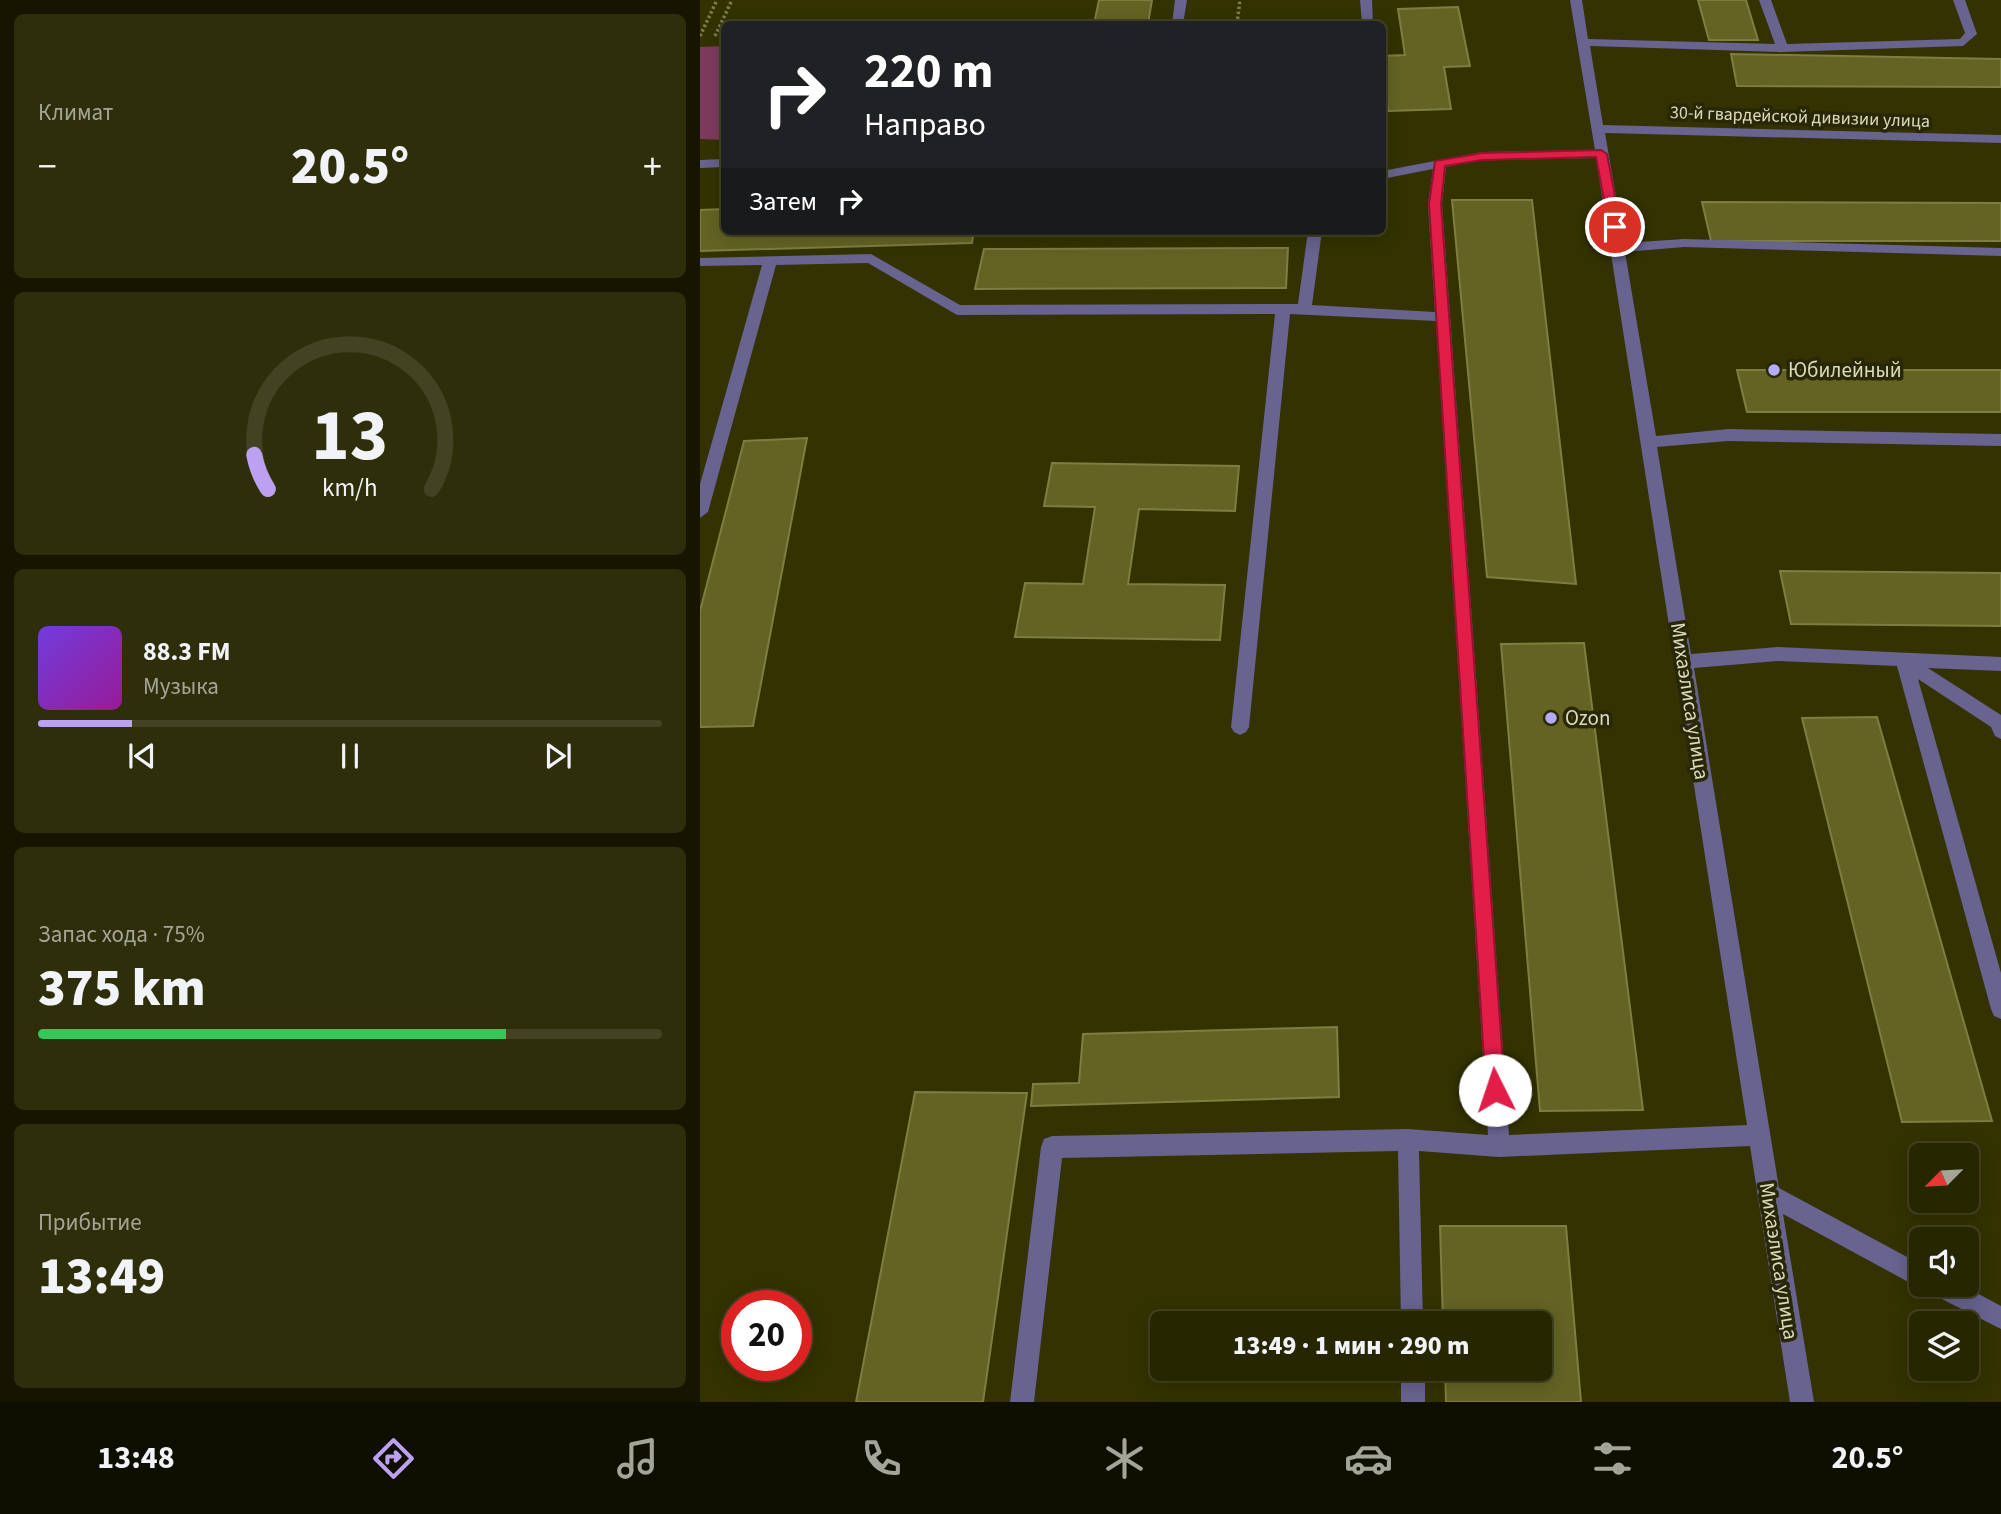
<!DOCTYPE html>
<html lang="ru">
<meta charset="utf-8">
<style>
body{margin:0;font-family:"Source Sans 3",sans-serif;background:#2e2e0a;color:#f1f3f6;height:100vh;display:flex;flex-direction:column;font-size:26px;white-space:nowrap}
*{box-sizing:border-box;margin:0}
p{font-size:23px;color:#a4a599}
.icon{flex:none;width:38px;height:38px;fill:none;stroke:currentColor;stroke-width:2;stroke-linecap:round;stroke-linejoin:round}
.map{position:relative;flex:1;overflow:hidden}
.drawer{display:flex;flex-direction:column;gap:14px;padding:14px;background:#151500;width:700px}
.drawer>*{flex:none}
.guide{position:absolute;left:21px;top:21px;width:665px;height:214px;border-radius:10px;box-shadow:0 4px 18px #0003,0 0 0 2px #424322;background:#202124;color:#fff;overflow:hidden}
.needle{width:46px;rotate:246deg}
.controls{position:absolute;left:1209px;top:1143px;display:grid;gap:14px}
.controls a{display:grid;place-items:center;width:70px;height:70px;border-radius:10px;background:#262600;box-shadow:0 4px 18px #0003,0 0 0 2px #424322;font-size:35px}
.speed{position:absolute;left:21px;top:1290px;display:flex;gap:14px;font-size:35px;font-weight:700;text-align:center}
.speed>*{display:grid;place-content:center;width:91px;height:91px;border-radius:50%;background:#262600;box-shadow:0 4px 18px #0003,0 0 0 2px #424322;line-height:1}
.speed .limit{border:10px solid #d22;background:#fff;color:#111}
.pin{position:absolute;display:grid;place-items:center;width:60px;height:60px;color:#fff;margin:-30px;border:4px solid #fff;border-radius:50%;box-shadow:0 2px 7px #0007}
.me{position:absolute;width:77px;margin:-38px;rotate:356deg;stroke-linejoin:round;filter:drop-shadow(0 0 5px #0008)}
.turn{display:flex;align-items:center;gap:24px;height:147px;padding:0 28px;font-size:32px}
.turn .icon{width:91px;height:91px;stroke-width:2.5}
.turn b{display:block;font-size:49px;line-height:60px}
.then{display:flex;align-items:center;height:66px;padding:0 28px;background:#0003;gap:14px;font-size:26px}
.big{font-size:52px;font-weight:800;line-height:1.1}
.drawer .card{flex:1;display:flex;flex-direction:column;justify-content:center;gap:10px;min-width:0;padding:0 24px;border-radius:10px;background:#2e2e0a}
.drawer .dial{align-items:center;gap:0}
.dial svg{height:182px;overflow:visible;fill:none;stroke:#424322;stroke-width:7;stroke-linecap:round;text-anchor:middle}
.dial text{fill:#f1f3f6;stroke:none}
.song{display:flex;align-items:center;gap:21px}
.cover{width:84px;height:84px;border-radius:10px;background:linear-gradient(135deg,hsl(260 70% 55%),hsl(300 70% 35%))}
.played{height:7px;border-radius:4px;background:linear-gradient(90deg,#bca0f2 15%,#424322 15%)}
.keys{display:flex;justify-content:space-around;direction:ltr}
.heat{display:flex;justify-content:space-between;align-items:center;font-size:38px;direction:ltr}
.charge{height:10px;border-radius:5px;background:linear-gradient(90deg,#34c759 75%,#424322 0)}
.trip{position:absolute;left:450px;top:1311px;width:402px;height:70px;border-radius:10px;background:#262600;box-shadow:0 4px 18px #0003,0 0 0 2px #424322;font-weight:800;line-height:70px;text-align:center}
.tab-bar{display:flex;height:112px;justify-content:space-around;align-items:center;background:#0f0f00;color:#a4a599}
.tab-bar .icon{width:49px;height:49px}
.tab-bar .current{color:#bca0f2}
.tab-bar b{font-size:32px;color:#f1f3f6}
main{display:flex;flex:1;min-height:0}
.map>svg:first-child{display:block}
.green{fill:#7c3b5e}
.building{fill:#646324;stroke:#7e7e40;stroke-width:2}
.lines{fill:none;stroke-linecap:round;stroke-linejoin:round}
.path{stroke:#7d7d53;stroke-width:3.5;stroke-dasharray:2.5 2.5;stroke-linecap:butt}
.minor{fill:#68638f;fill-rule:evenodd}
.route{fill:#e11d48;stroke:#92132f;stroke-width:2}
.poi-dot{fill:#b4acf9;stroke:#282706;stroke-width:2.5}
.labels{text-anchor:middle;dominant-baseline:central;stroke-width:7;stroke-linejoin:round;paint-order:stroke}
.far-street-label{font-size:18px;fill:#dbdcbd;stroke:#282706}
.poi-label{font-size:21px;fill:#dbdcbd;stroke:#282706;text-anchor:start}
.street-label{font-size:21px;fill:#dbdcbd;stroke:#282706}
</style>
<main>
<section class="drawer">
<div class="card"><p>Климат</p>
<div class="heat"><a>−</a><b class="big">20.5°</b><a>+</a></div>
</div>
<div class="card dial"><svg viewBox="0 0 100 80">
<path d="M14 69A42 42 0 1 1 86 69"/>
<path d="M14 69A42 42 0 0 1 8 54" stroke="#bca0f2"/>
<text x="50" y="56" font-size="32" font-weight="700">13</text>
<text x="50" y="72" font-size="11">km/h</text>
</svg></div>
<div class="card">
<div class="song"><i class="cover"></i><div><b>88.3 FM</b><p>Музыка</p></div></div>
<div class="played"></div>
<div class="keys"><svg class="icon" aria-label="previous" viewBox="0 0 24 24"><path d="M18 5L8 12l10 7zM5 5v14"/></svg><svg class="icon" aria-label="pause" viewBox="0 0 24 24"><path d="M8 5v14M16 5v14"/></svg><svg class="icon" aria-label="next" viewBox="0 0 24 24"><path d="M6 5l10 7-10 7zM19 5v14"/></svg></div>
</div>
<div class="card"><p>Запас хода · 75%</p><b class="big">375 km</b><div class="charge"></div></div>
<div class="card"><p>Прибытие</p><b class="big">13:49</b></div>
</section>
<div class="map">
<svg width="1301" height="1402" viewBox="0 0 1301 1402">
<rect width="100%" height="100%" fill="#333200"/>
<!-- green -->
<path class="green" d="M 24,46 L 24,140 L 0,139 L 0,47 Z"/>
<!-- building -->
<path class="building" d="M 399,0 L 452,0 L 448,24 L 394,24 Z
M 998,0 L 1046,0 L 1058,40 L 1009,40 Z
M 758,7 L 770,66 L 744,67 L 751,109 L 688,111 L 682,56 L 705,55 L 698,9 Z
M 1031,54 L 1301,59 L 1301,87 L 1037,86 Z
M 752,200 L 832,200 L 876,584 L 787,577 Z
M 1002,202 L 1301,203 L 1301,241 L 1011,241 Z
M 24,209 L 24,231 L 274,231 L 272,243 L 0,251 L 0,210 Z
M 588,248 L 586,288 L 275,289 L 284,249 Z
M 1037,370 L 1301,370 L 1301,412 L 1047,412 Z
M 107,438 L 53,726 L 0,727 L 0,611 L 44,441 Z
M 352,463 L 539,466 L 535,511 L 439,509 L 428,584 L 525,585 L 520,640 L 315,637 L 325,583 L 383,584 L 395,507 L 344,506 Z
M 1080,571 L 1301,573 L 1301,626 L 1091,624 Z
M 884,643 L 943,1110 L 840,1111 L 801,644 Z
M 1177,717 L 1292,1121 L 1202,1122 L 1102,718 Z
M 637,1027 L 639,1097 L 331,1106 L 333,1084 L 379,1083 L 383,1034 Z
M 215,1092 L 327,1093 L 283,1402 L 156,1402 Z
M 740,1226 L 866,1226 L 881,1402 L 746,1402 L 745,1368 L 840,1368 L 840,1323 L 743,1323 Z"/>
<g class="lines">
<!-- path -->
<path class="path" d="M 537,24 L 540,0
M 0,36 L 17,0
M 15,36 L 32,0"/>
<!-- minor -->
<path class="minor" d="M 475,0 L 487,0 L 483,24 L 472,24 Z
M 660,0 L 672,0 L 673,24 L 662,24 Z
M 870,0 L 882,0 L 888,39 L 1075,44 L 1059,0 L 1071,0 L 1087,44 L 1260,39 L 1265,33 L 1253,0 L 1265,0 L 1277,34 L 1263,46 L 1082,52 L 890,46 L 903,125 L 1301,135 L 1301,143 L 905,133 L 924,243 L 984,239 L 1301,248 L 1301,256 L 984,247 L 925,252 L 956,436 L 1028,429 L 1301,434 L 1301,446 L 1028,441 L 957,447 L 991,654 L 1078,647 L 1301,657 L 1301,671 L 1228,668 L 1301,715 L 1301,739 L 1295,736 L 1291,727 L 1218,679 L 1301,973 L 1301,1019 L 1294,1016 L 1291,1009 L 1197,666 L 1078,661 L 994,668 L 1079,1188 L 1222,1265 L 1222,1284 L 1260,1284 L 1301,1306 L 1301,1329 L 1228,1292 L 1226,1287 L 1222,1288 L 1214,1285 L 1083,1214 L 1114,1402 L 1090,1402 L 1050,1146 L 799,1157 L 719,1151 L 723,1323 L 701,1323 L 698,1151 L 362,1158 L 334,1402 L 310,1402 L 341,1147 L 344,1139 L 352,1136 L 708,1129 L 788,1135 L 736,321 L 590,314 L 549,727 L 546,732 L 540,735 L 534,732 L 531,727 L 575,314 L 257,315 L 168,263 L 76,265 L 8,512 L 0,518 L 0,484 L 62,265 L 0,266 L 0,258 L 171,254 L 260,305 L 598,304 L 608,231 L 622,231 L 612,305 L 735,312 L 728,204 L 733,169 L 682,179 L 682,171 L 782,152 L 895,150 ZM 896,158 L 1047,1125 L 809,1135 L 742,204 L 746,167 L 782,160 Z
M 24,159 L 24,167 L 0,168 L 0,160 Z
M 701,1368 L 725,1368 L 725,1402 L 701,1402 Z"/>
</g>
<!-- route -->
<path class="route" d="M 901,150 L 907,154 L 921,227 L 915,231 L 909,227 L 896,157 L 782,160 L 745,166 L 741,204 L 805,1090 L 802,1097 L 795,1100 L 789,1097 L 786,1090 L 729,204 L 735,161 L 782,153 Z"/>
<!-- markers -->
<g class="poi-dot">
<circle cx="1074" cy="370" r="7"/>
<circle cx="851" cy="718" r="7"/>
</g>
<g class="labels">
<!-- far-street labels -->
<g class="far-street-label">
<text transform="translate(1100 117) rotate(2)">30-й гвардейской дивизии улица</text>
</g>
<!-- poi labels -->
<g class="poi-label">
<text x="1088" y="370">Юбилейный</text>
<text x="865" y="718">Ozon</text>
</g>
<!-- street labels -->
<g class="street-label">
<text transform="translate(990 701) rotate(81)">Михаэлиса улица</text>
<text transform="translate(1079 1261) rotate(81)">Михаэлиса улица</text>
</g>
</g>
</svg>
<div class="controls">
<a><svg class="needle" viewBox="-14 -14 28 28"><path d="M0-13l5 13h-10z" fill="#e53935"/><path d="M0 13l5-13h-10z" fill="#a4a599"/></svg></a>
<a><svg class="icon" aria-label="sound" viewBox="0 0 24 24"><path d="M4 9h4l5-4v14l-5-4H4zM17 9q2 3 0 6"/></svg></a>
<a><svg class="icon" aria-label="layers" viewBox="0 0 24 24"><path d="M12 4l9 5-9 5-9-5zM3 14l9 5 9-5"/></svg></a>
</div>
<div class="speed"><div class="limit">20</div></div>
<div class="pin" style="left:915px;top:227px;background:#d93025"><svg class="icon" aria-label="arrive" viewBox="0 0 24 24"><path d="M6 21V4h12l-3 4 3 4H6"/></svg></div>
<svg class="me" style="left:795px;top:1090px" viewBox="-20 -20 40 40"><circle r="19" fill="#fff"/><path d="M0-13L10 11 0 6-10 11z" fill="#e11d48"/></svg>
<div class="trip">13:49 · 1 мин · 290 m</div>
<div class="guide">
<div class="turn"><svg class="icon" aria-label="right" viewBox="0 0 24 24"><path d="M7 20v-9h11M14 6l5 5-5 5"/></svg><div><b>220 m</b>Направо</div></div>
<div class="then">Затем<svg class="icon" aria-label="right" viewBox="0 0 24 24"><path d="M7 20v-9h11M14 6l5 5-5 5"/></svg></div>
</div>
</div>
</main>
<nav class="tab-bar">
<b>13:48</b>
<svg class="icon current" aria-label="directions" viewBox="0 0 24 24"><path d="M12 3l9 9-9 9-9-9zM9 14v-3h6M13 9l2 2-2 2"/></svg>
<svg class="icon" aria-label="music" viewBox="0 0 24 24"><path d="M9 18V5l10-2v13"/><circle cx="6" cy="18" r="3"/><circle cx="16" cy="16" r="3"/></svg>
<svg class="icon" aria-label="phone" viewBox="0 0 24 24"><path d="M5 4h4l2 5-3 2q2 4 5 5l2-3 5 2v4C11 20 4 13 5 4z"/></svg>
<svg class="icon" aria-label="climate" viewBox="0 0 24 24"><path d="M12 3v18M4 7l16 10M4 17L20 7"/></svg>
<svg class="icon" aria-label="car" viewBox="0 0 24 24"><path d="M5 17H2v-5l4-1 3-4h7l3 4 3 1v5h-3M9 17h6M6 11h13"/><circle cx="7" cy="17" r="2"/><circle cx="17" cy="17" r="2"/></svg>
<svg class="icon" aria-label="filters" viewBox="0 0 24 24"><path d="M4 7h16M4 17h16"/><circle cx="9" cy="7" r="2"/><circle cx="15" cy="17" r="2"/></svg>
<b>20.5°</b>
</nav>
